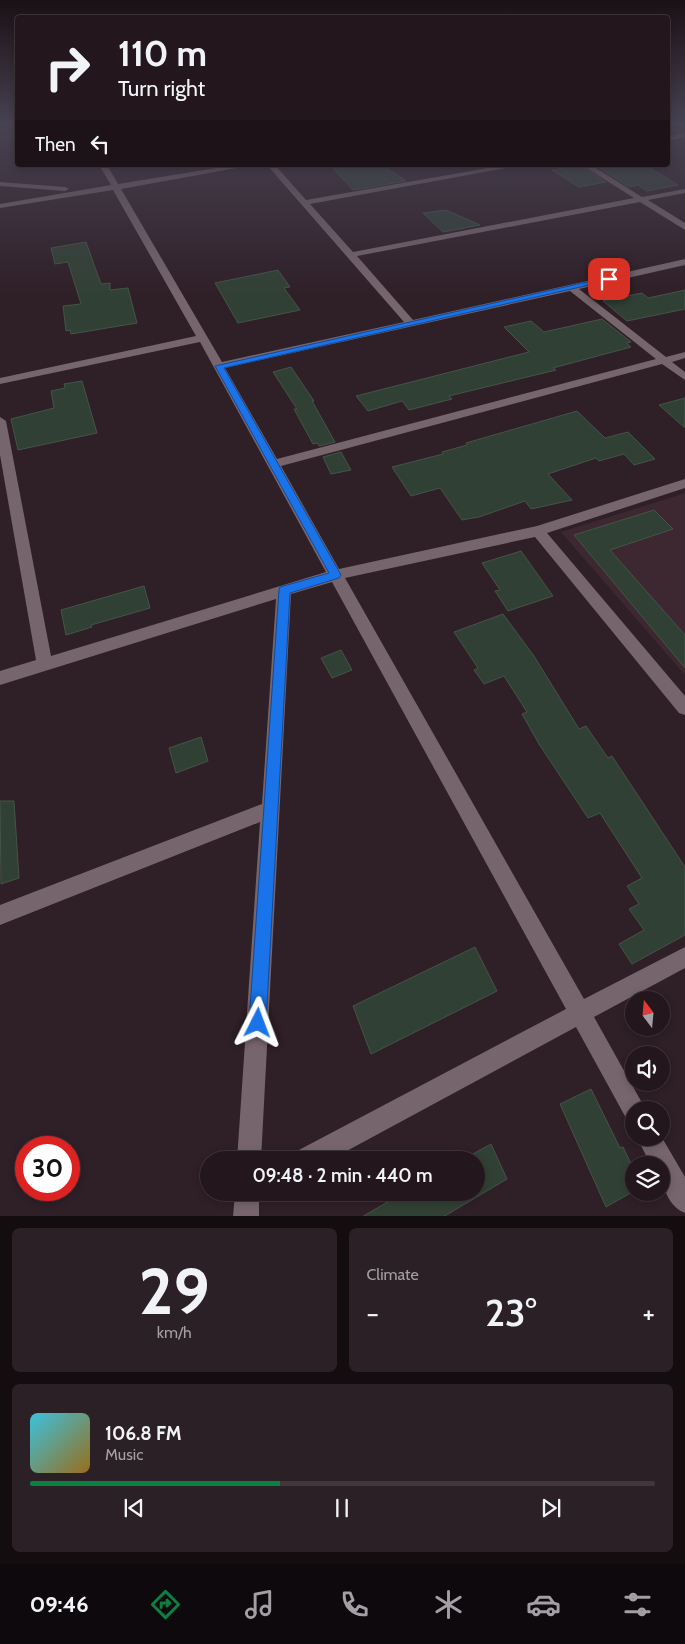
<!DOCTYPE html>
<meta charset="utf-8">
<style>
body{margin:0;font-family:Cabin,sans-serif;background:#2b2026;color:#f1f3f6;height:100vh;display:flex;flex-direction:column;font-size:19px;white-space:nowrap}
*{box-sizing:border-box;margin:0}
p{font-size:16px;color:#a39fa4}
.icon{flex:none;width:28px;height:28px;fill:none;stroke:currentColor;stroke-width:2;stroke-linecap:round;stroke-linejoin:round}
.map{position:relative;height:1216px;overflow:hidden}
.sheet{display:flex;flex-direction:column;gap:12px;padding:12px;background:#130d10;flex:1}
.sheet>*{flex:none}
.top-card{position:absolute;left:15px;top:15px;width:655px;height:152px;border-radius:5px;box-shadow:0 2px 8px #0003,0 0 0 1px #40363b;background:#23171d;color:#f1f3f6;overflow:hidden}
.needle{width:32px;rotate:344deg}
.tools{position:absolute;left:625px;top:991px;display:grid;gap:10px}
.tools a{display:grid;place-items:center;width:45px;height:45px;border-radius:50%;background:#23171d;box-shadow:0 2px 8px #0003,0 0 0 1px #40363b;font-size:25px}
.speed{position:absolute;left:15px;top:1136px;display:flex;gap:10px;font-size:25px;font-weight:700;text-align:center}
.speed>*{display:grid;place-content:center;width:65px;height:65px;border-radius:50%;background:#23171d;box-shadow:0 2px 8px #0003,0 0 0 1px #40363b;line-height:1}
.speed .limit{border:8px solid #d22;background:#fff;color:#111}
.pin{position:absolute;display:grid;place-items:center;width:42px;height:42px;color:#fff;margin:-21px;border-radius:10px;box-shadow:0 2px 8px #0006}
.me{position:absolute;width:55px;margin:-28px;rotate:3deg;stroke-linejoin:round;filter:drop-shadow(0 0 4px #0008)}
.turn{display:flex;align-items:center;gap:18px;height:105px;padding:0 20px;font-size:22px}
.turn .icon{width:65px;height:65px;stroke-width:2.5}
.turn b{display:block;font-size:35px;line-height:42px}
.then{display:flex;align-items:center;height:48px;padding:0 20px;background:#0003;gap:10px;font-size:19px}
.big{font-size:38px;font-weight:600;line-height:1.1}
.sheet .widget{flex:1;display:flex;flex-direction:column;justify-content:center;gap:8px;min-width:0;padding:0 18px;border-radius:8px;background:#2b2026}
.sheet .dial{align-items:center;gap:0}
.dial b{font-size:65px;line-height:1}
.song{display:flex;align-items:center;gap:15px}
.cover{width:60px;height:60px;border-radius:8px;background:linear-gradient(135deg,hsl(190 70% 55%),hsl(40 70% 35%))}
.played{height:5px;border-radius:2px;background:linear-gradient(90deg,#0b8043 40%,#40363b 40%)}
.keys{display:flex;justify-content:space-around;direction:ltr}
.heat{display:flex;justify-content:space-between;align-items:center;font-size:28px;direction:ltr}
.sheet .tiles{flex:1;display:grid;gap:12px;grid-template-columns:1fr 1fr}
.widget:last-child{grid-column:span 2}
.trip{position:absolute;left:200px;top:1151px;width:285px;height:50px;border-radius:25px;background:#23171d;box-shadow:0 2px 8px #0003,0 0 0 1px #40363b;font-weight:600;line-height:50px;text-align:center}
.menu{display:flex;height:80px;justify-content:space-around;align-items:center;background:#0e090c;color:#a39fa4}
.menu .icon{width:35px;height:35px}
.menu .selected{color:#0b8043}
.menu b{font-size:22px;color:#f1f3f6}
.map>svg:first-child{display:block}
.built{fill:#3d2831}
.building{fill:#314035;stroke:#445448}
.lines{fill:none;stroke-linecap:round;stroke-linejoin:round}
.street{fill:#77656d;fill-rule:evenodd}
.route{fill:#1a73e8;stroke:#114b97}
</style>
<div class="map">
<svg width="685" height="1217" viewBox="0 0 685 1217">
<rect width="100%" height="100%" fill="#2f1f27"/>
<!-- built -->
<path class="built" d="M 685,493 L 685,675 L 561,532 Z"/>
<!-- building -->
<path class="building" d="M 330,165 L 382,165 L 406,181 L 353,190 Z
M 579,165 L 580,165 L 606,182 L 579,187 L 552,170 Z
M 595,165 L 649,165 L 649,167 L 678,185 L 647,191 L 638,185 L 629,187 Z
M 446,210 L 480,225 L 443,232 L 423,213 Z
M 86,242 L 101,284 L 110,283 L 110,290 L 128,288 L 137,323 L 71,334 L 70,330 L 66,331 L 63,306 L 81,304 L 68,262 L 55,264 L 51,248 Z
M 278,270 L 290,287 L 284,288 L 300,310 L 238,323 L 215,283 Z
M 685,290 L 685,309 L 627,321 L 603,301 L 642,293 L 648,298 Z
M 602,319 L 631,342 L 626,343 L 631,347 L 553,368 L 556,370 L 449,396 L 452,399 L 409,410 L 402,401 L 368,411 L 356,396 L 529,352 L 504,327 L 531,321 L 544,332 Z
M 291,367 L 314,401 L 312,401 L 335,442 L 319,446 L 317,443 L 313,444 L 294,409 L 297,409 L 273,372 Z
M 82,381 L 97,433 L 18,450 L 11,419 L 54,408 L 51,391 L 65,388 L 64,384 Z
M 685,398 L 685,428 L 659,405 Z
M 577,411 L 605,438 L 628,432 L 655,459 L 634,465 L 624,454 L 599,461 L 596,458 L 548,474 L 572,500 L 531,509 L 525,501 L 479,517 L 462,520 L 440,488 L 411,496 L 392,467 L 443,454 L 442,452 L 467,445 L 466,443 Z
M 341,452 L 351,470 L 331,474 L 323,457 Z
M 654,510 L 673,529 L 610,550 L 685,635 L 685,668 L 574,535 Z
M 521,551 L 553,596 L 508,611 L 495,591 L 500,590 L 482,563 Z
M 144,586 L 150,608 L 91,625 L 92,627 L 66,635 L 61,610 Z
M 503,614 L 534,656 L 579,729 L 586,726 L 608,758 L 612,756 L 685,867 L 685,935 L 632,964 L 619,944 L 644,930 L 629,909 L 639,904 L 627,886 L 642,878 L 600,813 L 588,818 L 539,744 L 522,714 L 527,712 L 504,676 L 484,684 L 474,670 L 478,668 L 454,632 Z
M 341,650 L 352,670 L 332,678 L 321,658 Z
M 201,737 L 208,761 L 176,773 L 169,748 Z
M 0,801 L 14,801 L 19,878 L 1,884 Z
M 475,947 L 497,991 L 371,1054 L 353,1006 Z
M 591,1089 L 620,1148 L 623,1147 L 634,1170 L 634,1191 L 606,1207 L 560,1104 Z
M 491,1144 L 507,1179 L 443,1217 L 362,1217 L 404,1192 L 476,1192 L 476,1160 L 462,1160 Z"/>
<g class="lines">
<!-- street -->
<path class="street" d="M 685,133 L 685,137 L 668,141 L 668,137 Z
M 99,165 L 107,165 L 118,184 L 235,165 L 253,165 L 121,189 L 222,362 L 404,322 L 267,165 L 275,165 L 306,200 L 505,165 L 522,165 L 310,204 L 353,252 L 634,198 L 582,165 L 591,165 L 642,197 L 685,189 L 685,193 L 648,200 L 685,223 L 685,230 L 640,202 L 357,256 L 413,320 L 685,259 L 685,265 L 579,289 L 666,357 L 685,352 L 685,358 L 672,362 L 685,372 L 685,380 L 662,364 L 281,466 L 339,569 L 537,526 L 685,479 L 685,488 L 547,533 L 685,696 L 685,715 L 679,713 L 535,537 L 345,578 L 584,999 L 685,947 L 685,968 L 594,1017 L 646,1110 L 634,1110 L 634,1122 L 626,1118 L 576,1027 L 330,1160 L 294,1160 L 297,1151 L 566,1009 L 332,582 L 291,594 L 261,1160 L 237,1160 L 260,822 L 0,925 L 0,905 L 262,804 L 276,599 L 0,685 L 0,671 L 36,660 L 0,455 L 0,417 L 6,421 L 51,656 L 326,572 L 200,342 L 0,384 L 0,378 L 196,336 L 113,190 L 0,208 L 0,204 L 111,185 ZM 570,291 L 656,359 L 277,459 L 225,368 Z
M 0,182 L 65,187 L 69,189 L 65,191 L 0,186 Z
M 661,1136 L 685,1177 L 685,1213 C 667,1206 661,1183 661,1165 L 651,1165 L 637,1138 Z
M 235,1192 L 259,1192 L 259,1217 L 233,1217 Z"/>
</g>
<!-- sky -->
<linearGradient id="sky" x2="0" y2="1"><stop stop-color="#1a1115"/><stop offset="0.42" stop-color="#474252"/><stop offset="1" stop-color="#474252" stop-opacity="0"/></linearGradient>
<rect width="685" height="296" fill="url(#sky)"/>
<!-- route -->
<path class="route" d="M 609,277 L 611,280 L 224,368 L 341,575 L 339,578 L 290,593 L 266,1023 L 264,1029 L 258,1032 L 252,1029 L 249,1023 L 279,590 L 280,587 L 329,573 L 215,366 Z"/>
</svg>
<div class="tools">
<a><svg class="needle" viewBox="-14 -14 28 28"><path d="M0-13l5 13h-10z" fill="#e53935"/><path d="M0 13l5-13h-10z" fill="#a39fa4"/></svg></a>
<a><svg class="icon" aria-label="sound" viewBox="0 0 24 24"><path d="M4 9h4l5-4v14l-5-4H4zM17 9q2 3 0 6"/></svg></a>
<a><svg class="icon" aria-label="search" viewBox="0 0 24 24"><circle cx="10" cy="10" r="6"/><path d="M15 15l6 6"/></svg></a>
<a><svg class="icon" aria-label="layers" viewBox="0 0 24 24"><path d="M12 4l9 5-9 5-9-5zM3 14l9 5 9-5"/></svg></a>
</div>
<div class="speed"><div class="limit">30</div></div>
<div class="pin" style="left:609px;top:279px;background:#d93025"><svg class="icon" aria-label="arrive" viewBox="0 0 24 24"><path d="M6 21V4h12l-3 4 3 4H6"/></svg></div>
<svg class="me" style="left:258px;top:1023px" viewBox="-20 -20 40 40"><path d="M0-17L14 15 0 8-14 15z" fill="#1a73e8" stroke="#fff" stroke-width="4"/></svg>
<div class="trip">09:48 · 2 min · 440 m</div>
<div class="top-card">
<div class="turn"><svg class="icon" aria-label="right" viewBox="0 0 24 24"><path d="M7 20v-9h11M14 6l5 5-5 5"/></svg><div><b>110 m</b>Turn right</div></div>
<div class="then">Then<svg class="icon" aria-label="left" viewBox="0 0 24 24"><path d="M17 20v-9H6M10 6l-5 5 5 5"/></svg></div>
</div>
</div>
<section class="sheet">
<div class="tiles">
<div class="widget dial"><b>29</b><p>km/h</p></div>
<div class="widget"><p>Climate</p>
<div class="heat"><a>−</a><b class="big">23°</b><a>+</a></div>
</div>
<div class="widget">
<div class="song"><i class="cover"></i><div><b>106.8 FM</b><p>Music</p></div></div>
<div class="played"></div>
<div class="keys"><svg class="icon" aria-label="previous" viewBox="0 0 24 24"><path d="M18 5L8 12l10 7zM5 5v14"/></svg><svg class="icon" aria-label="pause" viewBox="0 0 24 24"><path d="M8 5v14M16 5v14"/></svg><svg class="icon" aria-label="next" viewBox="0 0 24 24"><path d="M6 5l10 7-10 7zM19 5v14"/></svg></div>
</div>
</div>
</section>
<nav class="menu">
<b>09:46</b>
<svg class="icon selected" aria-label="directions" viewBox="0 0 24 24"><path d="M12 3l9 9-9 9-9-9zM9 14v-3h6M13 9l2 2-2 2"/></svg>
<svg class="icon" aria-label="music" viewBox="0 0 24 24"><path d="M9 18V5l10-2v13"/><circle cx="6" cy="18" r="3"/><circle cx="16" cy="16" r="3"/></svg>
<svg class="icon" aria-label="phone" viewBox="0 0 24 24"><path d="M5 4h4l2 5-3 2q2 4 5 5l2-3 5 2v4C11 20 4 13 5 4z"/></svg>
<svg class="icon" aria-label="climate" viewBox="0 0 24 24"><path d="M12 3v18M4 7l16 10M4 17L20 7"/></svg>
<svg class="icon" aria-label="car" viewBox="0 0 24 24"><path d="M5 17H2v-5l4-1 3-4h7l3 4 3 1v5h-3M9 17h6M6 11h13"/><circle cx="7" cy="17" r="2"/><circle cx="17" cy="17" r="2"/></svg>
<svg class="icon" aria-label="filters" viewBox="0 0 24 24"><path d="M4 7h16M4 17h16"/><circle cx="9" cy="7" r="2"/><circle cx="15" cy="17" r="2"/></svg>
</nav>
